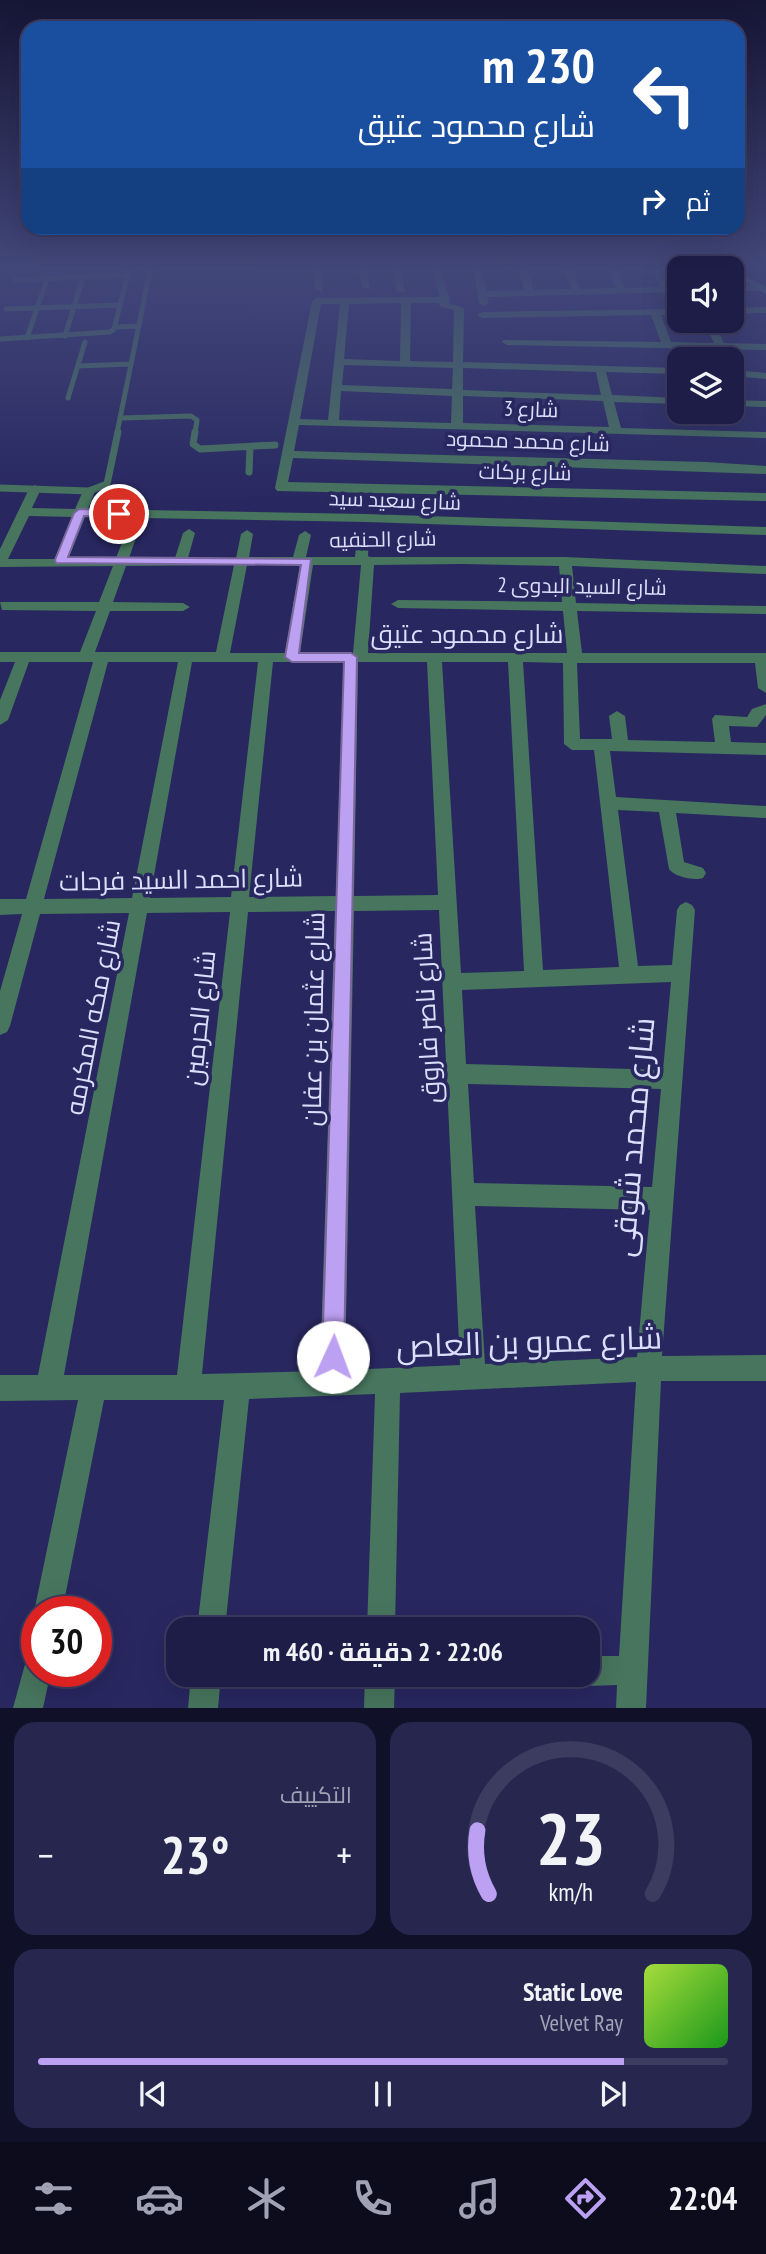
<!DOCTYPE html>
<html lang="ar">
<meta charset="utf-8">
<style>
body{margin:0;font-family:"PT Sans Narrow",Cairo,sans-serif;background:#26264f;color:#f1f3f6;direction:rtl;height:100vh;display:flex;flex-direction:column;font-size:26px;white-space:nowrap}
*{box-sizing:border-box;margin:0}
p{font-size:23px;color:#a1a2b4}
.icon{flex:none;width:38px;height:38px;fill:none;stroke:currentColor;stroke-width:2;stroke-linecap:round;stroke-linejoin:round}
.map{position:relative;height:1708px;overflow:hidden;direction:ltr}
.panel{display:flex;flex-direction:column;gap:14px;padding:14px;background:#101028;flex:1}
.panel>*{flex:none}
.guide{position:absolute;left:21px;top:21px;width:724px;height:214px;border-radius:21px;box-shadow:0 7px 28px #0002,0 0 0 2px #3c3b60;direction:rtl;background:#1a4fa0;color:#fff;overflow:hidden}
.fabs{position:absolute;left:667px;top:256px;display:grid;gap:14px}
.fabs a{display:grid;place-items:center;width:77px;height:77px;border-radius:14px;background:#1e1d48;box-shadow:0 7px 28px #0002,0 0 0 2px #3c3b60;font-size:35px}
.speed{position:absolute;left:21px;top:1596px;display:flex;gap:14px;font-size:35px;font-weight:700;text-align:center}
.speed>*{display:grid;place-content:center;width:91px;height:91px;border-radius:50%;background:#1e1d48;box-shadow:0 7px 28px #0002,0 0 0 2px #3c3b60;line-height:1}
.speed .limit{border:10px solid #d22;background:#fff;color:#111}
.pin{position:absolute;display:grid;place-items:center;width:60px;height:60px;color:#fff;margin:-30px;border:4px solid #fff;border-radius:50%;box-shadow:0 2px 7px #0007}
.me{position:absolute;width:77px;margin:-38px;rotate:2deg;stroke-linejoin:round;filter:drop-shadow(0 0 5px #0008)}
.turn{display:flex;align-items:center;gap:24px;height:147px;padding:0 35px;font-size:32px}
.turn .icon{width:91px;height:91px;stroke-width:2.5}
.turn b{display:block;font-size:49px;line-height:60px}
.then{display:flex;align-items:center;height:66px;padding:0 35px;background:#0003;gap:14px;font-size:26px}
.big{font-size:52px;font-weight:700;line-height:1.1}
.panel .widget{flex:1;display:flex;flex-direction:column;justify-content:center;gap:10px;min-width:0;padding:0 24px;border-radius:21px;background:#26264f}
.panel .dial{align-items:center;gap:0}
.dial svg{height:182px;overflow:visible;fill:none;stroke:#3c3b60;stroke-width:7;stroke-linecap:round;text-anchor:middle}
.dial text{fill:#f1f3f6;stroke:none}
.song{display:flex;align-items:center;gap:21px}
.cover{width:84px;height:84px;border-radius:10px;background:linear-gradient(135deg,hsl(80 70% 55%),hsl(120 70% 35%))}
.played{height:7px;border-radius:4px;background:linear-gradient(90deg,#bca0f2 85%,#3c3b60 85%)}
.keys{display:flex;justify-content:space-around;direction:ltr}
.heat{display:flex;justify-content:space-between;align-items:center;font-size:38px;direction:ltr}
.panel .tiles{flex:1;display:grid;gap:14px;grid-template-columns:1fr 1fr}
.widget:last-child{grid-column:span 2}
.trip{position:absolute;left:166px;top:1617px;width:434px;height:70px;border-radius:21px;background:#1e1d48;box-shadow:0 7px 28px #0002,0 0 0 2px #3c3b60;font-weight:700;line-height:70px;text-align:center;direction:rtl}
.tabs{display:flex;height:112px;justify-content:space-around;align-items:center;background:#0c0c1d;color:#a1a2b4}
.tabs .icon{width:49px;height:49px}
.tabs .active{color:#bca0f2}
.tabs b{font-size:32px;color:#f1f3f6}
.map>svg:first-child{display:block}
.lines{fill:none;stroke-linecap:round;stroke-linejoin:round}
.service-far1{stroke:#47755d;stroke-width:5}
.service{stroke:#47755d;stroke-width:7}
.minor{fill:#47755d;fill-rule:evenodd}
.secondary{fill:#4f9b75;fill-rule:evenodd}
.route{fill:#bca0f2;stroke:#7a689d;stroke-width:2}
.labels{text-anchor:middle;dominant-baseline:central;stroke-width:7;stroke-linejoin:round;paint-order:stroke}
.far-street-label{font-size:21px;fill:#dbdffb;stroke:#282760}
.street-label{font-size:26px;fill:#dbdffb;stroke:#282760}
.near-street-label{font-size:32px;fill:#dbdffb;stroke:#282760}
</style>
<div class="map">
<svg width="766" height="1708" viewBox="0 0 766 1708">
<rect width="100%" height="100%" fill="#282760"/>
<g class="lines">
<!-- service-far1 -->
<path class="service-far1" d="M 15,280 L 127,275
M 6,309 L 120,305
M 115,327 L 139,326
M 65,336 L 83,277
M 27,338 L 47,279
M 0,339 L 110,332 L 114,329 L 130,266
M 78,366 L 131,364
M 68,398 L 85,342
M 121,418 L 191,416 L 197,420 L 195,433
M 117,433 L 151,266"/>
<!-- service -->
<path class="service" d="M 195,432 L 193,444 L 200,449 L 275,445
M 249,472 L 250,447
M 0,488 L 89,491 L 107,484 L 118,432"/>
<!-- minor -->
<path class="minor" d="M 313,266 L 321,266 L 323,292 L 315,290 Z
M 357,266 L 366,266 L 370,289 L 362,287 Z
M 391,266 L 400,266 L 405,293 L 397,291 Z
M 431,266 L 440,266 L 450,300 L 448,303 L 464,308 L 463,362 L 679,368 L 679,374 L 606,372 L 612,395 L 679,398 L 679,404 L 614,402 L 621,428 L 766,432 L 766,438 L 299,425 L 294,451 L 706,462 L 766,466 L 766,474 L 293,458 L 288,482 L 766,493 L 766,501 L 277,491 L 275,488 L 312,301 L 317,298 L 440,297 ZM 401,303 L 400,361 L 344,359 L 349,304 ZM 411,303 L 438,303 L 441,307 L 454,310 L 453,362 L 410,361 ZM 321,304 L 340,304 L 328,420 L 300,419 ZM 344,365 L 453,368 L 452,389 L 342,385 ZM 463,368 L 596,372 L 601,395 L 463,390 ZM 341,391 L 452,396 L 451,423 L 339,420 ZM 463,396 L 603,401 L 609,427 L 463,423 Z
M 473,266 L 481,266 L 486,291 L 524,290 L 517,266 L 526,266 L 534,290 L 571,289 L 562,266 L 571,266 L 580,289 L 616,288 L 607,266 L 616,266 L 625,288 L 660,287 L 649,267 L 657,266 L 669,287 L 679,286 L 679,292 L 487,297 L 489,303 L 484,306 L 479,303 Z
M 732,285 L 761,285 L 766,288 L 761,291 L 732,291 Z
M 766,307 L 766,313 L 732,314 L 732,308 Z
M 679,309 L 679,315 L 661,315 L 671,342 L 714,343 L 703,320 L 713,320 L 724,343 L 766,344 L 766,350 L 507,345 L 502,342 L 503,340 L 661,342 L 651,315 L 482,318 L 477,315 L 482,312 Z
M 732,370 L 766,373 L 766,379 L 732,376 Z
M 732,400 L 766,401 L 766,407 L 732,406 Z
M 35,485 L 41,489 L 32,508 L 75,509 L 83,491 L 89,487 L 95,491 L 88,509 L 366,514 L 766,527 L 766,535 L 366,522 L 85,517 L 68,559 L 116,558 L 126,532 L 132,528 L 138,532 L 129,558 L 175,558 L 183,533 L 189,529 L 195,533 L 188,558 L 236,558 L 241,534 L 247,530 L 253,534 L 249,557 L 293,557 L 299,535 L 305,531 L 311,535 L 306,557 L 355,557 L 357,536 L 363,532 L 369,536 L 368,556 L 370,557 L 565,557 L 766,566 L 766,574 L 572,566 L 576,603 L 766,606 L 766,614 L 577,611 L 582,653 L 766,653 L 766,693 L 758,688 L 755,663 L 577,663 L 580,739 L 612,739 L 609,716 L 617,711 L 625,716 L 628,740 L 715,742 L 712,719 L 715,715 L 747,717 L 752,709 L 766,704 L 766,715 L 757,727 L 729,726 L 731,742 L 766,743 L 766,755 L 610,751 L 616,797 L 766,806 L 766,818 L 676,813 L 684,862 L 703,868 L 706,873 L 703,878 C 694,881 675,877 669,869 L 659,812 L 618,810 L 638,966 L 672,965 L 677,910 L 680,905 L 686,902 L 692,905 L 695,910 L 662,1356 L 766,1355 L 766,1381 L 661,1381 L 646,1708 L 616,1708 L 617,1685 L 588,1686 L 578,1681 L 575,1675 L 588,1675 L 588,1656 L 619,1656 L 636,1382 L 400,1393 L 395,1629 L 367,1629 L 375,1394 L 249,1399 L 225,1629 L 197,1629 L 224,1400 L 104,1400 L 62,1612 L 37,1612 L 37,1620 L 34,1612 L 78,1400 L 0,1401 L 0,1375 L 38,1375 L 129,913 L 40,914 L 10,1026 L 7,1032 L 0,1035 L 0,991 L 22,914 L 0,915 L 0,899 L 26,899 L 93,662 L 29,662 L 8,720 L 0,725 L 0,700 L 15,662 L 0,662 L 0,652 L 80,652 L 96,611 L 2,610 L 0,602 L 99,602 L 113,566 L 0,567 L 0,549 L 29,489 ZM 29,516 L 72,517 L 55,559 L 8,559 ZM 463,564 L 559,566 L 562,602 L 398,600 L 391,604 L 398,608 L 563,611 L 567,653 L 368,653 L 374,565 ZM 234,565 L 216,652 L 95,652 L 110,611 L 183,611 L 190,607 L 183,603 L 113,602 L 126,566 ZM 247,565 L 300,565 L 285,653 L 230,653 ZM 313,565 L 361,565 L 353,653 L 300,653 ZM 108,662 L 178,662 L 132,898 L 44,899 ZM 192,662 L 258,662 L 231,897 L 150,898 ZM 273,662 L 344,662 L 336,896 L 249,897 ZM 358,662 L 427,662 L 438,895 L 354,896 ZM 442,662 L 508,662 L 524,971 L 461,973 ZM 523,662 L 563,663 L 564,744 L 572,750 L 594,750 L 619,967 L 543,970 ZM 439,910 L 460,1365 L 345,1370 L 354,911 ZM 335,911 L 320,1371 L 202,1374 L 248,912 ZM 230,912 L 177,1375 L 64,1375 L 147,913 ZM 671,982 L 663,1070 L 466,1064 L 462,990 ZM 468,1084 L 661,1089 L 652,1187 L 474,1183 ZM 475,1206 L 650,1210 L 637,1357 L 485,1364 Z
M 37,1652 L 37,1671 L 51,1671 L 43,1708 L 13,1708 L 27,1657 Z
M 191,1675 L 221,1675 L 218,1708 L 188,1708 Z
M 365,1675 L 395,1675 L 394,1708 L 364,1708 Z"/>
<!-- secondary -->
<path class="secondary" d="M 732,268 L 766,287 L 766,294 L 732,274 Z"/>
</g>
<!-- sky -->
<linearGradient id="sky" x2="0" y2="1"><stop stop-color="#161535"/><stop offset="0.53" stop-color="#42477a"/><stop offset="1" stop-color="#42477a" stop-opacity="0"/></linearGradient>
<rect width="766" height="506" fill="url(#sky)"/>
<!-- route -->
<path class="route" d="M 79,509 L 119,510 L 125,514 L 119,517 L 84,516 L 68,557 L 311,559 L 299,653 L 351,653 L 357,657 L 344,1357 L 341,1365 L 333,1368 L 325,1365 L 322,1357 L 344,662 L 292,662 L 285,657 L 301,565 L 56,563 L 55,560 L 74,513 Z"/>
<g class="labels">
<!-- far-street labels -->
<g class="far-street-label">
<text transform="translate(531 409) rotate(2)">شارع 3</text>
<text transform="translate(528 441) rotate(2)">شارع محمد محمود</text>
<text transform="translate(525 472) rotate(1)">شارع بركات</text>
<text transform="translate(395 500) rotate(2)">شارع سعيد سيد</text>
<text transform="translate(383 539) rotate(-1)">شارع الحنفيه</text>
<text transform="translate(582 586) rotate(1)">شارع السيد البدوى 2</text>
</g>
<!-- street labels -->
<g class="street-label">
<text x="467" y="633">شارع محمود عتيق</text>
<text transform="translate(181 879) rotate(-1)">شارع احمد السيد فرحات</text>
<text transform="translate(92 1017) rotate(-79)">شارع مكه المكرمه</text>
<text transform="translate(199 1018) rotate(-84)">شارع الحرمين</text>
<text transform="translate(426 1018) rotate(-93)">شارع ناصر فاروق</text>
<text transform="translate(313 1019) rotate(-89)">شارع عثمان بن عفان</text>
</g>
<!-- near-street labels -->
<g class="near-street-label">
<text transform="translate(632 1137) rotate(-85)">شارع محمد شوقى</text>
<text transform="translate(529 1341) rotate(-2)">شارع عمرو بن العاص</text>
</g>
</g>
</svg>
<div class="fabs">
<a><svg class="icon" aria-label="sound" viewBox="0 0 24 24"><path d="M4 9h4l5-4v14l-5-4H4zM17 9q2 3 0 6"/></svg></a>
<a><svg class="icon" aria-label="layers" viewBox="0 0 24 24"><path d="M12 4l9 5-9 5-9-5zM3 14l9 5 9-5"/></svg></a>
</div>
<div class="speed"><div class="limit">30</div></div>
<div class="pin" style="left:119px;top:514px;background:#d93025"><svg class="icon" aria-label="arrive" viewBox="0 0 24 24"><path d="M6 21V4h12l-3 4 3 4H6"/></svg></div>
<svg class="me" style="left:333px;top:1357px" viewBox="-20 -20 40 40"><circle r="19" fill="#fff"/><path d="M0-13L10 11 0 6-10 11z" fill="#bca0f2"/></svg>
<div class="trip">22:06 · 2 دقيقة · 460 m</div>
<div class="guide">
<div class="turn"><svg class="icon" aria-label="left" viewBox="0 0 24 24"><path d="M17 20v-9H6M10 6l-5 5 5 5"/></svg><div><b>230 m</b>شارع محمود عتيق</div></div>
<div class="then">ثم<svg class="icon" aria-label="right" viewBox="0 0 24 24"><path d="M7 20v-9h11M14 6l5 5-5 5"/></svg></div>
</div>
</div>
<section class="panel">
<div class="tiles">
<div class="widget dial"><svg viewBox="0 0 100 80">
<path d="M14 69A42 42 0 1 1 86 69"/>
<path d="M14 69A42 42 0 0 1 9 41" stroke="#bca0f2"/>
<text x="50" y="56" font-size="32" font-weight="700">23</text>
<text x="50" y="72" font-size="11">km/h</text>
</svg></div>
<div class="widget"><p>التكييف</p>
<div class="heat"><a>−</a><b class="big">23°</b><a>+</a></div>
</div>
<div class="widget">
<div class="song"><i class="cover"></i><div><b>Static Love</b><p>Velvet Ray</p></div></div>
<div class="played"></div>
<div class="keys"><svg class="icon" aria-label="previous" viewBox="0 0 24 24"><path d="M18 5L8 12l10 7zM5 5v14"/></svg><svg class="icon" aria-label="pause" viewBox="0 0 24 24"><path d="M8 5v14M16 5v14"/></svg><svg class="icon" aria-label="next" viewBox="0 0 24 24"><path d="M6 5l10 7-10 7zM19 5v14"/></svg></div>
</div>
</div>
</section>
<nav class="tabs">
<b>22:04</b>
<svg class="icon active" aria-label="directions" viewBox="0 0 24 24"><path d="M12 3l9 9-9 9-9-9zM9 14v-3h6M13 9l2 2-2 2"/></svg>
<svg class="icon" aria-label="music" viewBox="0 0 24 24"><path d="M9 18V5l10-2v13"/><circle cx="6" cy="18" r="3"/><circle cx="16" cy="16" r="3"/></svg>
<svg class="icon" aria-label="phone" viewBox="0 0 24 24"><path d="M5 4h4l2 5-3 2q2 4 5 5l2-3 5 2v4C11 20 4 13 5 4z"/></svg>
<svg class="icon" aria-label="climate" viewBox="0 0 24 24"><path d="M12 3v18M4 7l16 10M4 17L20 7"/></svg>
<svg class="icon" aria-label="car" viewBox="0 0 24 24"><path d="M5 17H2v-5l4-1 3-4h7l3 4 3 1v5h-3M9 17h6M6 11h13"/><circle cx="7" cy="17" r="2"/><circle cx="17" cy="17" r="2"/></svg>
<svg class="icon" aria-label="filters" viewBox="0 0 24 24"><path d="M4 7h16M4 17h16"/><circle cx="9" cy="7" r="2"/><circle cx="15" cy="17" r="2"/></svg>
</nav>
